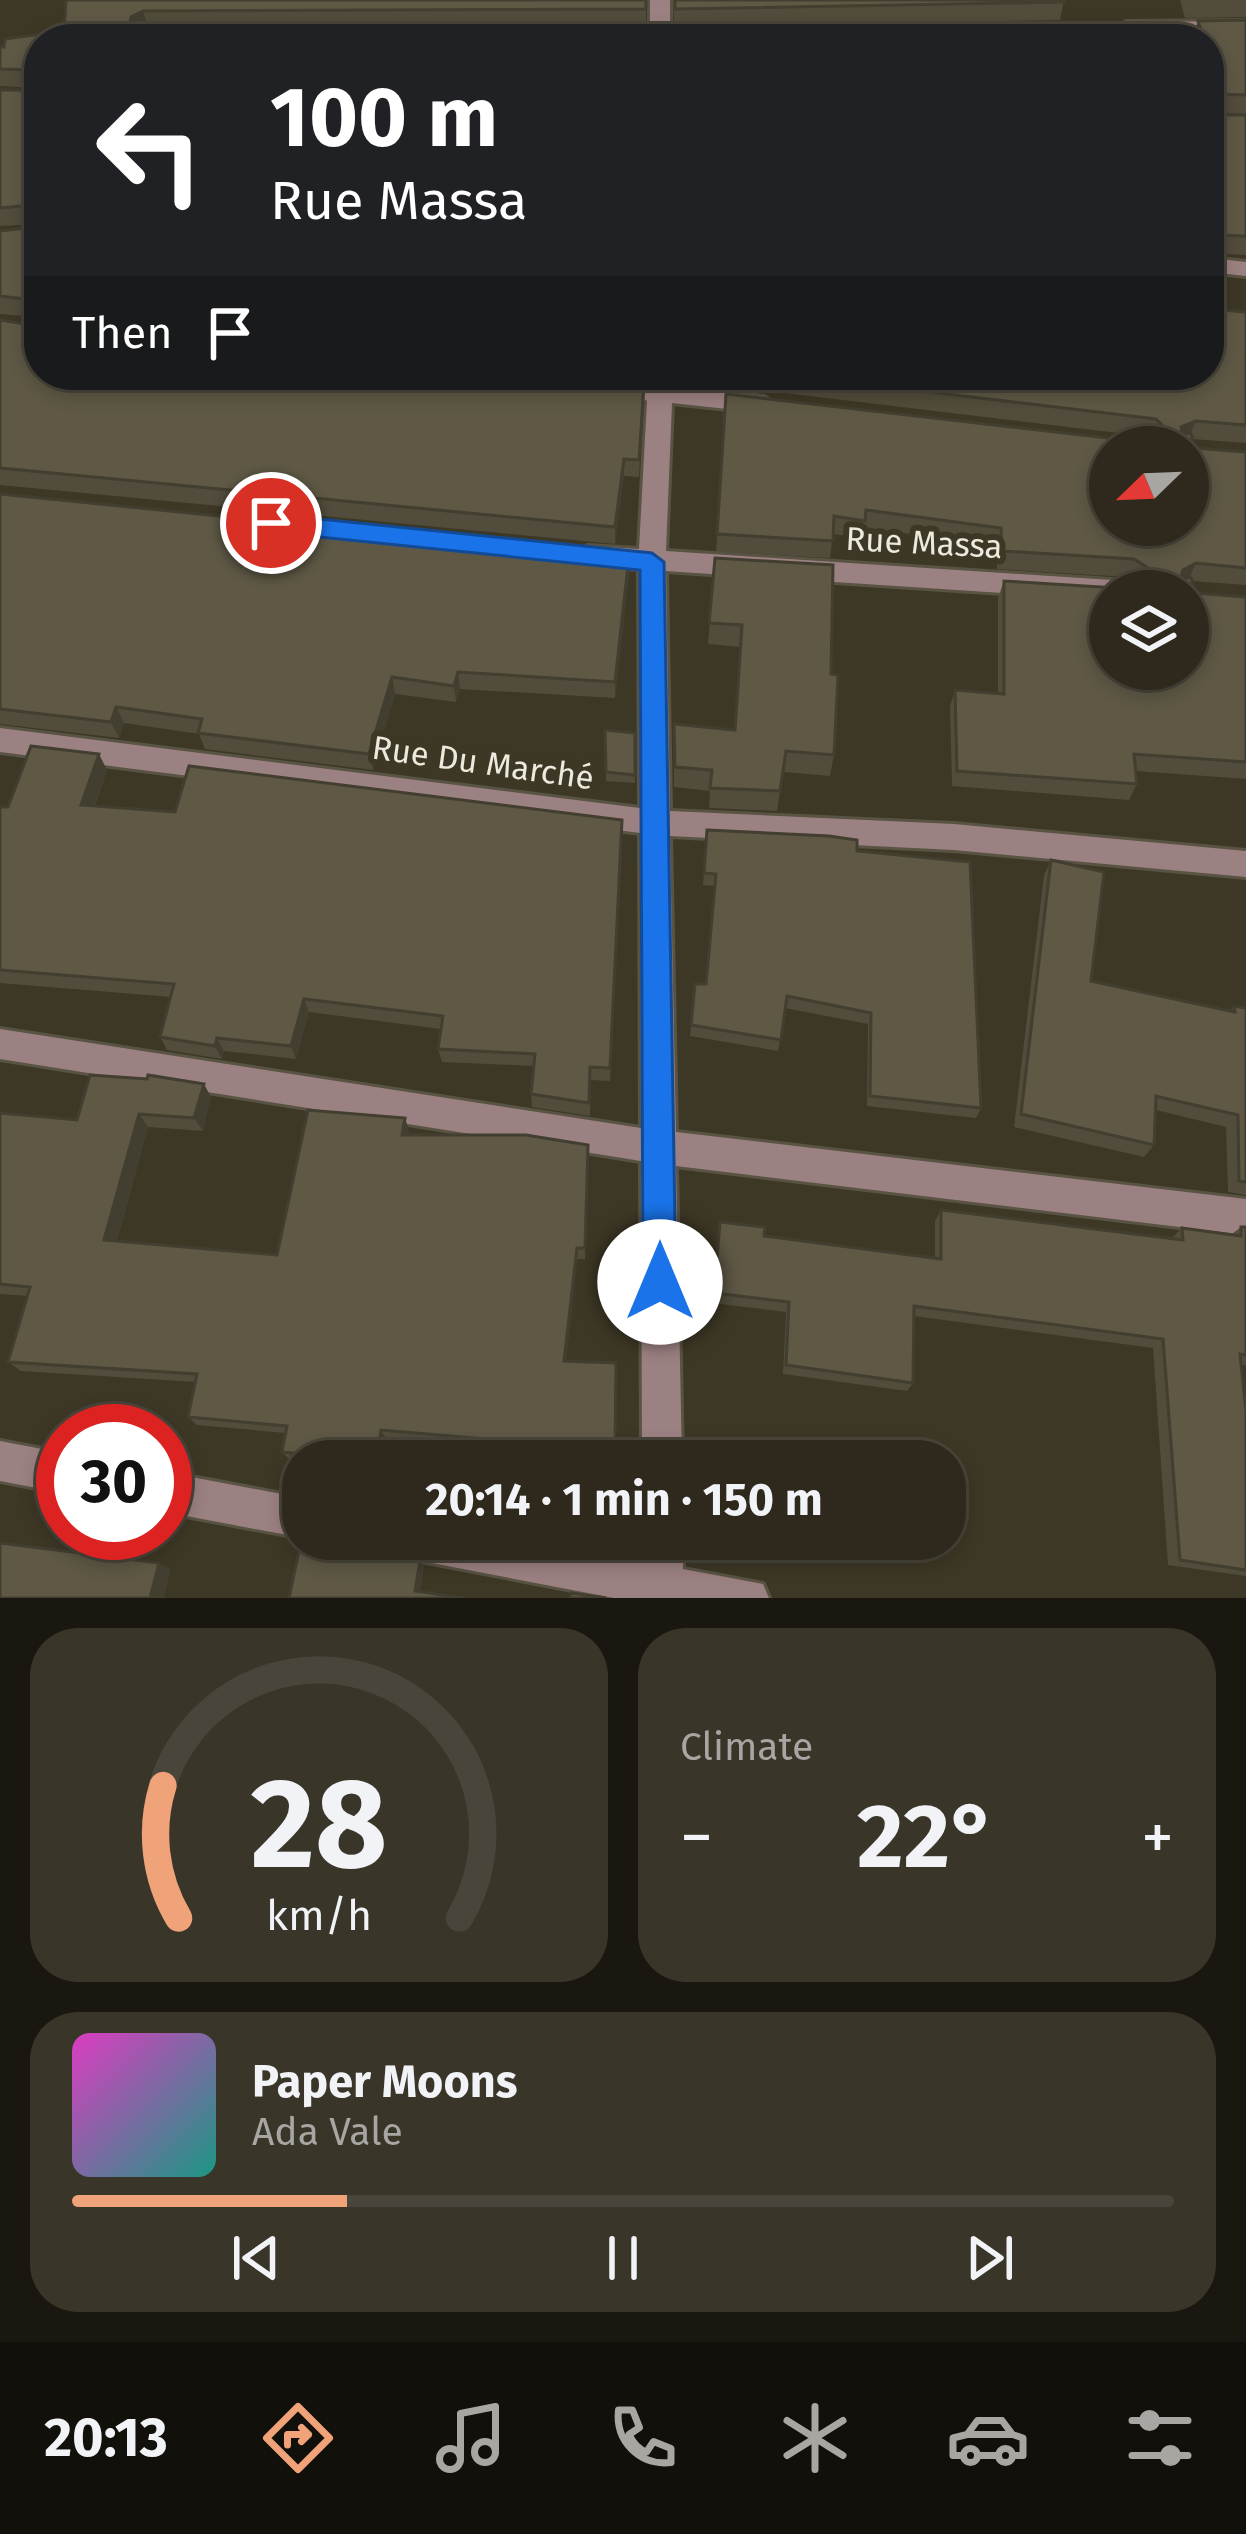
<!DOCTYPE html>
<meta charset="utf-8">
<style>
body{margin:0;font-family:"Fira Sans",sans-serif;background:#3a3529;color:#f1f3f6;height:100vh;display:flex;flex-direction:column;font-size:45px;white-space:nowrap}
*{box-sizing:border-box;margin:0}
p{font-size:39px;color:#a7a6a3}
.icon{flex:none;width:66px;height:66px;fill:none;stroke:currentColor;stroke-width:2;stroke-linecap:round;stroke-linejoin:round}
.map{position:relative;height:1598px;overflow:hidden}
.sheet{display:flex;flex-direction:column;gap:30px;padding:30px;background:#19170f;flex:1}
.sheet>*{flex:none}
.banner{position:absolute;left:24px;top:24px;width:1200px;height:366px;border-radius:48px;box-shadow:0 6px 18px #0003,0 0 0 3px #49453b;background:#202124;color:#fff;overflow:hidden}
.needle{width:78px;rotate:247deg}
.tools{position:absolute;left:1089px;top:426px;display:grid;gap:24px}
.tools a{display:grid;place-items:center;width:120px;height:120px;border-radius:50%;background:#2e291c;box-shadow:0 6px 18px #0003,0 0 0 3px #49453b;font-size:60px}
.speed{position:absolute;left:36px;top:1404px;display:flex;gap:24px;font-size:60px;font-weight:700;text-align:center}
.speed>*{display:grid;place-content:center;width:156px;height:156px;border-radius:50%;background:#2e291c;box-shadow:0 6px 18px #0003,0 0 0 3px #49453b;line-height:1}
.speed .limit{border:18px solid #d22;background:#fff;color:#111}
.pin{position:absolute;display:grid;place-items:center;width:102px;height:102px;color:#fff;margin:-51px;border:6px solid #fff;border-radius:50%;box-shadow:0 3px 12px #0007}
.me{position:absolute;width:132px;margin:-66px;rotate:0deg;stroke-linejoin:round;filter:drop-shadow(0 0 9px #0008)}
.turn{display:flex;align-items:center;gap:42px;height:252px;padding:0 48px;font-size:54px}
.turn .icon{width:156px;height:156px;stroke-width:2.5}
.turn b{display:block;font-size:84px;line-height:102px}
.then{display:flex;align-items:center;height:114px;padding:0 48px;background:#0003;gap:24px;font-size:45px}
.big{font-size:90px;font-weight:700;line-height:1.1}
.sheet .widget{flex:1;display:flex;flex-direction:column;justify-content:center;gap:18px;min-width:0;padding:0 42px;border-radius:48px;background:#3a3529}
.sheet .dial{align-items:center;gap:0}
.dial svg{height:312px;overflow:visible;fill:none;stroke:#49453b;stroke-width:7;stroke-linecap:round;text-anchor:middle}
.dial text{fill:#f1f3f6;stroke:none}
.song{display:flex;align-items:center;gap:36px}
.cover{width:144px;height:144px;border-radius:18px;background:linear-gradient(135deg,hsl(310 70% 55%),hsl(170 70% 35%))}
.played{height:12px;border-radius:6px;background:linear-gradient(90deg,#f0a279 25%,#49453b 25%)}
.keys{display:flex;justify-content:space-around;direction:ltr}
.heat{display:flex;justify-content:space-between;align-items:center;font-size:66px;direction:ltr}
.sheet .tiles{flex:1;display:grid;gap:30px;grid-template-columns:1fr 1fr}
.widget:last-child{grid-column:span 2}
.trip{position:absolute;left:282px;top:1440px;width:684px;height:120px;border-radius:48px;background:#2e291c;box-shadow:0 6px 18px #0003,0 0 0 3px #49453b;font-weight:700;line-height:120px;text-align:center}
.menu{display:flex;height:192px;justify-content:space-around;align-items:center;background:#12100b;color:#a7a6a3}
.menu .icon{width:84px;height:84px}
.menu .on{color:#f0a279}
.menu b{font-size:54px;color:#f1f3f6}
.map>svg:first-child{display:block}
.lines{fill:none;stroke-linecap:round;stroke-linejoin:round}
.minor-casing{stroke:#595343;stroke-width:6}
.minor{fill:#9c8182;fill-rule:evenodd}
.wall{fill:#514c3b}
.shaded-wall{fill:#423e30}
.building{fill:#5e5845;stroke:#423e30;stroke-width:3;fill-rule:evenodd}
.route{fill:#1a73e8;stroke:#114b97;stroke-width:3}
.labels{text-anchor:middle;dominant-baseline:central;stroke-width:12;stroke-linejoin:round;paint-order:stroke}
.street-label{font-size:33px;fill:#ece9de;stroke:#3d3725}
</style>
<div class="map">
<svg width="1246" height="1598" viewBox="0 0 1246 1598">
<rect width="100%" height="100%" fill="#3d3725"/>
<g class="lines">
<!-- minor casing -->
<g class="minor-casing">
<path id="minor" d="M 650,0 L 670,0 L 670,39 L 650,39 Z
M 1246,21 L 1246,33 L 1126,34 L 1116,28 L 1126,22 Z
M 1209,258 L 1246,262 L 1246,276 L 1209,272 Z
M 649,375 L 673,375 L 673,387 L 764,397 L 776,405 L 764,413 L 672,403 L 666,551 L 1127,581 L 1141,591 L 1110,591 L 1110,600 L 666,571 L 670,811 L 954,824 L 1246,851 L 1246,877 L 954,850 L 670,836 L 676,1132 L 1246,1199 L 1246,1235 L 676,1166 L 682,1461 L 642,1461 L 641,1161 L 0,1059 L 0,1029 L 641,1128 L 640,833 L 0,752 L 0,728 L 640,808 L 639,569 L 588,566 L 575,556 L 588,546 L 639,549 L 647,401 L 633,392 L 648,384 Z
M 0,1441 L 63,1453 L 63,1493 L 0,1481 Z
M 165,1472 L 303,1498 L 303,1538 L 165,1512 Z
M 391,1539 L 517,1539 L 643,1563 L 643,1539 L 683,1539 L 683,1569 L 763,1584 L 769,1598 L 614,1598 L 411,1559 L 397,1553 Z"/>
</g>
<!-- minor -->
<use href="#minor" class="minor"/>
</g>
<!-- wall -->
<path class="wall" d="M 66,0 L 646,0 L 646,25 L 674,25 L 673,0 L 1064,0 L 1060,20 L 728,26 L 1196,27 L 1198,21 L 1246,20 L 1246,114 L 1212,112 L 1215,115 L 1246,115 L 1246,255 L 1209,253 L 1209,39 L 39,375 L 644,384 L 639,477 L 624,476 L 615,544 L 0,485 L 0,321 L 31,325 L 36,320 L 36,317 L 0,314 L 0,231 L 36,227 L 36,224 L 0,226 L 0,90 L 33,90 L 35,88 L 0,86 L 0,47 L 64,31 Z
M 1180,0 L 1246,0 L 1246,17 L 1185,18 Z
M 1246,312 L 1246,443 L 1192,439 L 1195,448 L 1246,452 L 1246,585 L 1192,581 L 1196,593 L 1246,597 L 1246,779 L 1136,771 L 1137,784 L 1129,800 L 952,786 L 950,706 L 955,690 L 998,693 L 998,598 L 1004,581 L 1117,588 L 1130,578 L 1127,577 L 997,569 L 996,545 L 864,528 L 862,538 L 833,534 L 830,558 L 716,552 L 726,394 L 1116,439 L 1127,434 L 727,386 L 728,375 L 1209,375 Z
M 0,494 L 629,574 L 615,698 L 460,689 L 456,702 L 395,694 L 373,770 L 205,749 L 199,734 L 124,723 L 119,738 L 0,724 Z
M 715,558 L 831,674 L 834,755 L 830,776 L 783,772 L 777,811 L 709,808 L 710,791 L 674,787 L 674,724 L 734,729 L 740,647 L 708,644 Z
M 605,730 L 635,775 L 635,783 L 606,781 Z
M 107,770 L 95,806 L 622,835 L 610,1081 L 591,1080 L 590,1116 L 532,1107 L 531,1094 L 534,1066 L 442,1062 L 438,1049 L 441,1029 L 309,1012 L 296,1059 L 224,1051 L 222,1059 L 167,1050 L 160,1037 L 171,997 L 0,983 L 0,807 L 8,807 Z
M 707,830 L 857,851 L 981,1108 L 976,1118 L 867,1106 L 868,1024 L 785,1008 L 778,1051 L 690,1036 L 695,984 L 706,984 L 715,886 L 703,885 Z
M 1051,860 L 1091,981 L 1230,1011 L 1234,1006 L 1246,1008 L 1246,1195 L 1228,1192 L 1226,1127 L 1156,1110 L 1154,1145 L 1144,1157 L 1014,1127 L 1044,875 Z
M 211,1097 L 203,1131 L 148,1127 L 117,1241 L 277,1255 L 409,1131 L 408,1135 L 588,1157 L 585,1259 L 577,1259 L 566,1361 L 616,1363 L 615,1457 L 386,1438 L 382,1461 L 289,1459 L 282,1452 L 285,1433 L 197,1425 L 188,1417 L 196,1382 L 21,1371 L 8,1362 L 28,1296 L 0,1294 L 0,1113 L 77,1120 Z
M 941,1210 L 1171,1239 L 1182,1228 L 1232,1234 L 1241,1227 L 1246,1227 L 1246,1365 L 1241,1365 L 1246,1411 L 1246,1576 L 1168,1565 L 1153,1348 L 914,1316 L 913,1383 L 907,1391 L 783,1374 L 786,1312 L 712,1303 L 718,1232 L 764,1236 L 935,1258 L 935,1221 Z"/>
<!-- shaded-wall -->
<path class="shaded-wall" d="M 143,11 L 148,28 L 130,24 L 131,17 Z
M 1196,421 L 1188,439 L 1174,445 L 1181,427 Z
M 624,459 L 624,476 L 615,544 L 615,527 Z
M 629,557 L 629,574 L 615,698 L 615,682 Z
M 1196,563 L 1188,581 L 1175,587 L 1183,570 Z
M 458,672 L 460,689 L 456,702 L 454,686 Z
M 392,677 L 395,694 L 373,770 L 369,754 Z
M 116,707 L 124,723 L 119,738 L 111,722 Z
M 99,754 L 107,770 L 89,821 L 81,805 Z
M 304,999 L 309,1012 L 296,1059 L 291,1046 Z
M 217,1038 L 224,1051 L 222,1059 L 215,1046 Z
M 204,1084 L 211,1097 L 203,1131 L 194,1118 Z
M 139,1114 L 148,1127 L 114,1251 L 104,1240 Z
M 405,1118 L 409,1131 L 406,1148 L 402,1135 Z
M 577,1248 L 577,1259 L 565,1370 L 564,1361 Z
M 381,1430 L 386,1438 L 382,1461 L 376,1461 Z
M 420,1561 L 424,1566 L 420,1596 L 415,1591 Z
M 159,1563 L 171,1569 L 164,1598 L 150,1598 Z"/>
<!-- building -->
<path class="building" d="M 66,0 L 646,0 L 646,9 L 143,11 L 131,17 L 130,24 L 1200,27 L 1198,21 L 1246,20 L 1246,95 L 1215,94 L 1211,110 L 1215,115 L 1246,115 L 1246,236 L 1209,235 L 1209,39 L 39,39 L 39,375 L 566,375 L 644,384 L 639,460 L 624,459 L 615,527 L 0,468 L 0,320 L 31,325 L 36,320 L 36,304 L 32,300 L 0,296 L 0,231 L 36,227 L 37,210 L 32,205 L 0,208 L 0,90 L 33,90 L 37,85 L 36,70 L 0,69 L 0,47 L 4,47 L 5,39 L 64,31 Z
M 675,0 L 1064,0 L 1065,2 L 675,9 Z
M 1209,309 L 1246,312 L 1246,425 L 1196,421 L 1181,427 L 1182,433 L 1191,434 L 1195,448 L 1246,452 L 1246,568 L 1196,563 L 1183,570 L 1181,577 L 1191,578 L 1196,593 L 1246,597 L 1246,762 L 1134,754 L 1137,784 L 957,771 L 955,690 L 1004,694 L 1004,581 L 1117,588 L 1121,578 L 1152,577 L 1151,570 L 1134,559 L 1002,551 L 1001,528 L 866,510 L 865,521 L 834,516 L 833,541 L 717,534 L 726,394 L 1116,439 L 1121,434 L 1160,434 L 1164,427 L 1156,419 L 787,375 L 1209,375 ZM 1110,447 L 1188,447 L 1188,525 L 1110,525 ZM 1110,591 L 1188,591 L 1188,669 L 1110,669 Z
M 0,494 L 629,557 L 615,682 L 458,672 L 454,686 L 392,677 L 369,754 L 198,733 L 202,719 L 116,707 L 111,722 L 0,709 Z
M 715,558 L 833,565 L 831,674 L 838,675 L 834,755 L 786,751 L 780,791 L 710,788 L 712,770 L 675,767 L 674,724 L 735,730 L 742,625 L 709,623 Z
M 605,730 L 635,733 L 635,775 L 606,772 Z
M 31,746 L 99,754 L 81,805 L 175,812 L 189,766 L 622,820 L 610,1068 L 590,1067 L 589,1103 L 531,1094 L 535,1054 L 438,1049 L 443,1016 L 304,999 L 291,1046 L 217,1038 L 215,1046 L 160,1037 L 174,984 L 0,970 L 0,807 L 8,807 Z
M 707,830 L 829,836 L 857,840 L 857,851 L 970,862 L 981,1108 L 870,1096 L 871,1013 L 787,996 L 781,1040 L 691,1025 L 695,984 L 706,984 L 716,874 L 704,873 Z
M 1051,860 L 1104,872 L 1091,981 L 1235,1012 L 1234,1006 L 1246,1008 L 1246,1182 L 1239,1181 L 1238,1115 L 1156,1096 L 1154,1145 L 1021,1114 Z
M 90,1075 L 147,1079 L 148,1075 L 204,1084 L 194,1118 L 139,1114 L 104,1240 L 277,1255 L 308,1110 L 405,1118 L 402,1135 L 526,1135 L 588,1145 L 585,1248 L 577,1248 L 564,1361 L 616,1363 L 615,1450 L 381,1430 L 376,1461 L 282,1452 L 287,1426 L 188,1417 L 197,1374 L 8,1362 L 30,1287 L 0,1284 L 0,1113 L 77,1120 Z
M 941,1210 L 1183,1240 L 1182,1228 L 1241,1236 L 1241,1227 L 1246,1227 L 1246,1355 L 1240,1354 L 1246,1411 L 1246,1570 L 1180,1560 L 1163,1339 L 914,1306 L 913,1383 L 786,1365 L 789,1302 L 714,1293 L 720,1222 L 765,1227 L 764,1236 L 941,1259 Z
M 301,1541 L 389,1550 L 420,1561 L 415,1591 L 464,1598 L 289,1598 Z
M 0,1543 L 159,1563 L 150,1598 L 0,1598 Z
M 571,1593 L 606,1598 L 570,1598 Z"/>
<!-- route -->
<path class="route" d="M 271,514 L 652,553 L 664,562 L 676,1282 L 671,1293 L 660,1298 L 648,1293 L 643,1282 L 640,570 L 271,532 L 259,523 Z"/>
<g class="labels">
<!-- street labels -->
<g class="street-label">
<text transform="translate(924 543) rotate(3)">Rue Massa</text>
<text transform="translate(483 763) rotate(8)">Rue Du Marché</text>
</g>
</g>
</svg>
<div class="tools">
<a><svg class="needle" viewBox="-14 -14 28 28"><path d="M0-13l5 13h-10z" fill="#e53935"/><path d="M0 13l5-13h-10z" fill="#a7a6a3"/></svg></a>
<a><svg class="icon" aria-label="layers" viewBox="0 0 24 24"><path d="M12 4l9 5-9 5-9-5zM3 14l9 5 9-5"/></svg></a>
</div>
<div class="speed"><div class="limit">30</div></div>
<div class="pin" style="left:271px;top:523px;background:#d93025"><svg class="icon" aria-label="arrive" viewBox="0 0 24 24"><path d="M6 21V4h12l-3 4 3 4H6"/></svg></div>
<svg class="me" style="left:660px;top:1282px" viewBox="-20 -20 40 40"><circle r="19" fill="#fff"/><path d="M0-13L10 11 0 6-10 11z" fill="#1a73e8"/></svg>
<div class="trip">20:14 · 1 min · 150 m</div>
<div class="banner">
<div class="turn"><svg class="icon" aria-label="left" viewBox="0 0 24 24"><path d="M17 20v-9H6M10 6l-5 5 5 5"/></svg><div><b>100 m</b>Rue Massa</div></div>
<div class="then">Then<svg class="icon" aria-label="arrive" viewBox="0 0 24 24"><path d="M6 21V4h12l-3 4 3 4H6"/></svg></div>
</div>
</div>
<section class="sheet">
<div class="tiles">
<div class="widget dial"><svg viewBox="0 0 100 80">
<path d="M14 69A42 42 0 1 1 86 69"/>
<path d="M14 69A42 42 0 0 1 10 35" stroke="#f0a279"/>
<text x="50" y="56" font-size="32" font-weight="700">28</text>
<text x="50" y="72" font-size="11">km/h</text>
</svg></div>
<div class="widget"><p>Climate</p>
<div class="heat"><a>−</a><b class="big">22°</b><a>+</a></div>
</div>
<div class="widget">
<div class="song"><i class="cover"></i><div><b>Paper Moons</b><p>Ada Vale</p></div></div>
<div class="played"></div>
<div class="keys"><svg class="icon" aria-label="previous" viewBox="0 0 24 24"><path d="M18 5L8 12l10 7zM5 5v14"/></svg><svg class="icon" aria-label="pause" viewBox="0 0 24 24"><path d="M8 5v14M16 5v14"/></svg><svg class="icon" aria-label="next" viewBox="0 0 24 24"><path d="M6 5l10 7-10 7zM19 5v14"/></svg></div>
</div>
</div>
</section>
<nav class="menu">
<b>20:13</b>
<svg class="icon on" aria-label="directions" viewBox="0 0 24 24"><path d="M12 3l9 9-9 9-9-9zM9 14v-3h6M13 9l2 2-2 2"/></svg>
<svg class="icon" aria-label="music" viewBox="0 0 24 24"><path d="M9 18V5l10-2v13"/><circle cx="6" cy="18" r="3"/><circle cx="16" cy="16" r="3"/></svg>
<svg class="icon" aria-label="phone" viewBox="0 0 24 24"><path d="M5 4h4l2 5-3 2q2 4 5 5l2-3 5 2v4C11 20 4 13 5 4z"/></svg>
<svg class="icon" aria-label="climate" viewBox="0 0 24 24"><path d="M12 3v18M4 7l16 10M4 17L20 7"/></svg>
<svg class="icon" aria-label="car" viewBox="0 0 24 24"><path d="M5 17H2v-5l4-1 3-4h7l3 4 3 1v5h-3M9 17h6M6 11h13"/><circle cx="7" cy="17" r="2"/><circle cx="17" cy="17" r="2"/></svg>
<svg class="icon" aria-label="filters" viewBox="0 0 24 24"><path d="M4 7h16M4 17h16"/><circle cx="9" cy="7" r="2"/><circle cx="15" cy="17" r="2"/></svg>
</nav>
